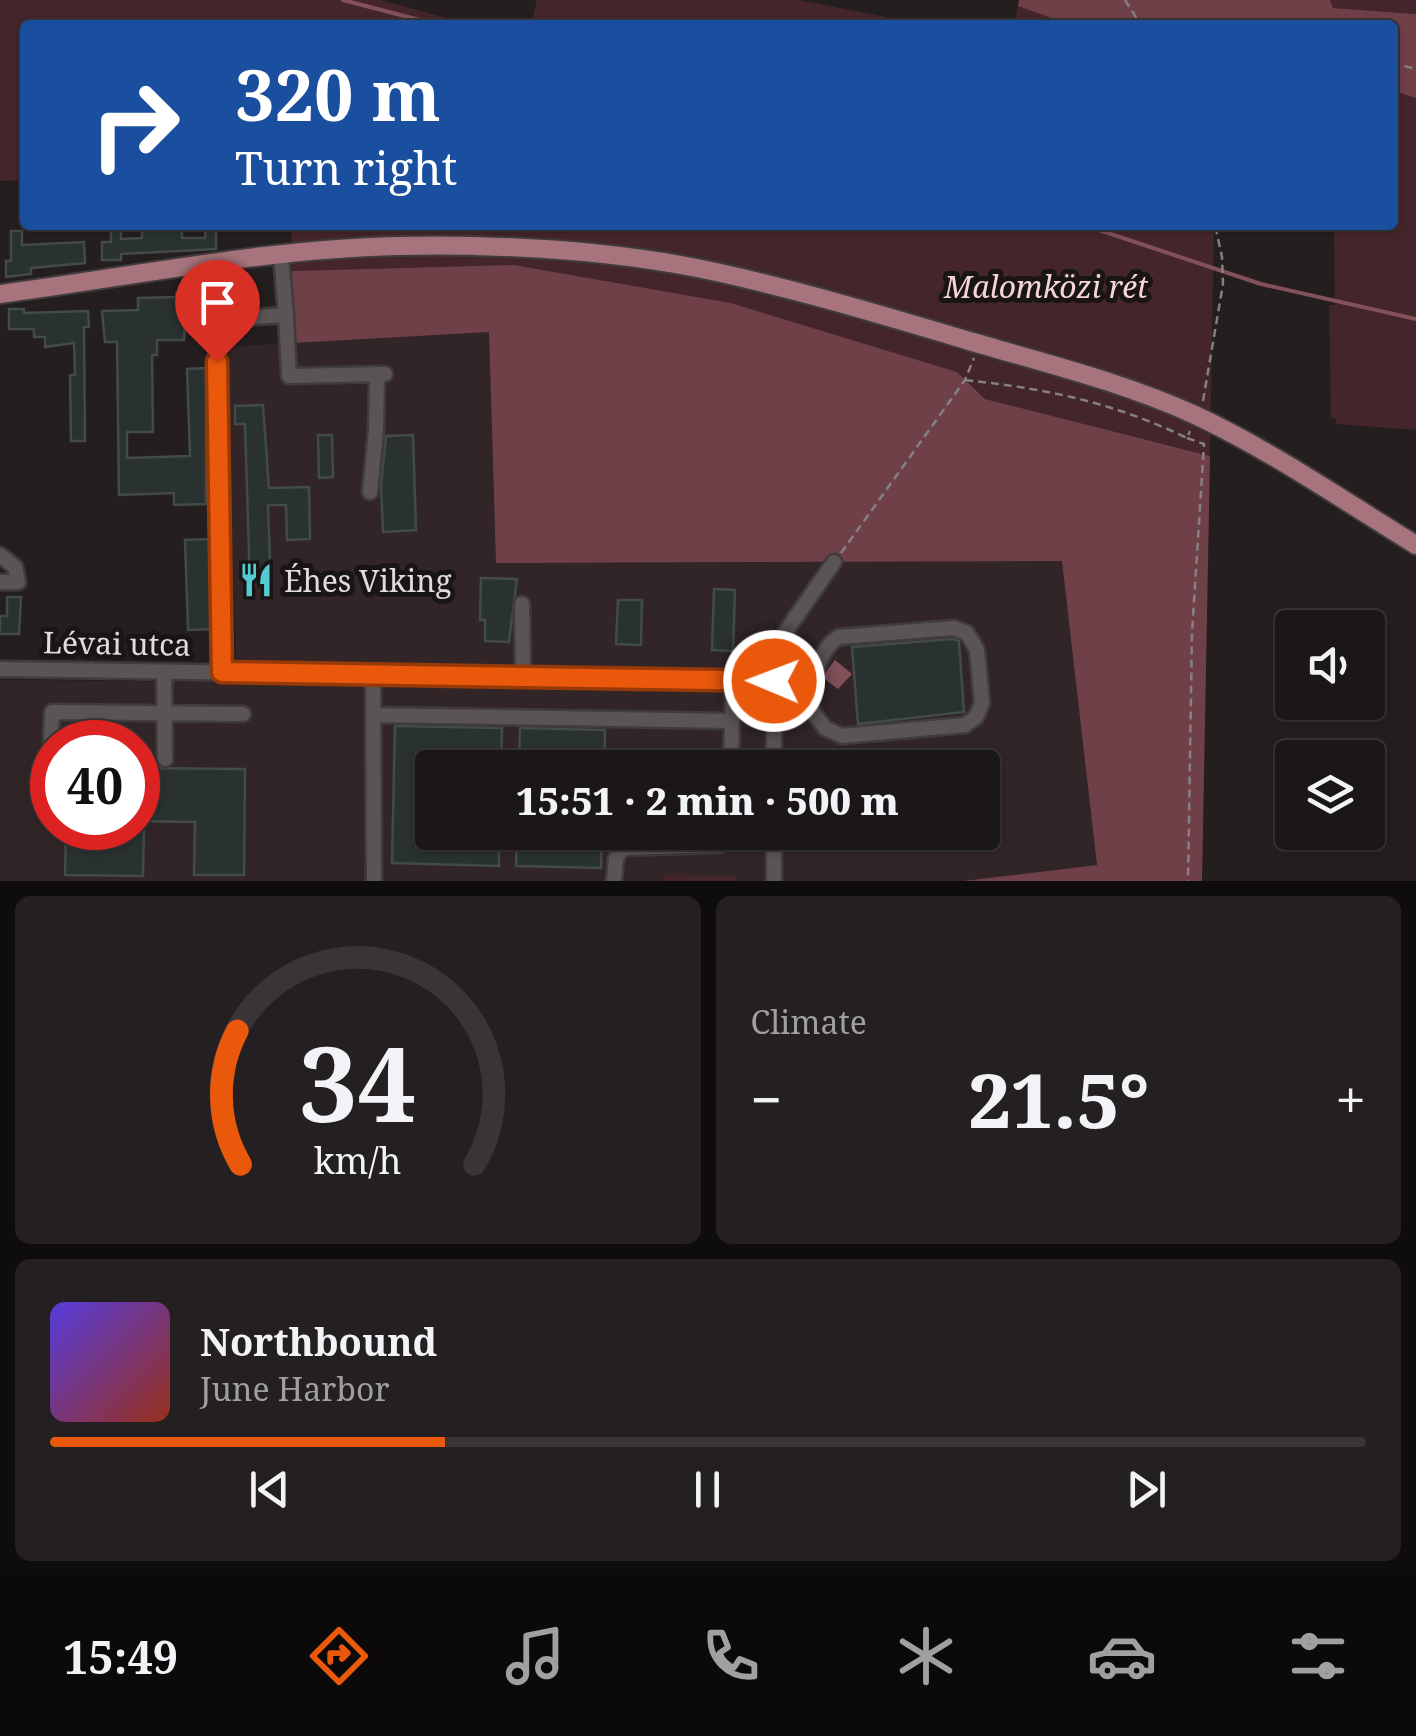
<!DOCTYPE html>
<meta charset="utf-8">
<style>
body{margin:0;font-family:"Noto Serif",serif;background:#241f20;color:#f1f3f6;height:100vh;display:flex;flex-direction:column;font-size:38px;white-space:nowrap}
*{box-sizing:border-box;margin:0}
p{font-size:32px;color:#a09fa1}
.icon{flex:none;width:55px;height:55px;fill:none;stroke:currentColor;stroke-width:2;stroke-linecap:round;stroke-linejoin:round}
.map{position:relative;height:881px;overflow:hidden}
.drawer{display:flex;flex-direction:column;gap:15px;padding:15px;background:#0f0c0d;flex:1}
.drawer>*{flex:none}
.guide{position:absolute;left:20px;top:20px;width:1378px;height:210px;border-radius:10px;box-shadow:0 2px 8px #0004,0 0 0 2px #393536;background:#1a4fa0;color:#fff;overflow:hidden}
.buttons{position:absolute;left:1275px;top:610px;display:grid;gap:20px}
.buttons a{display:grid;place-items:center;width:110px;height:110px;border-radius:10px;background:#1b1617;box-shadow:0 2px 8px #0004,0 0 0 2px #393536;font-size:50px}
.speed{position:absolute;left:30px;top:720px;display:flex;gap:20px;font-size:50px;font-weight:700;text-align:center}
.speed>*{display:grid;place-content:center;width:130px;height:130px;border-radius:50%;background:#1b1617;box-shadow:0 2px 8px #0004,0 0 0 2px #393536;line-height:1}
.speed .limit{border:15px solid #d22;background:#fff;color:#111}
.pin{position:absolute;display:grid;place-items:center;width:85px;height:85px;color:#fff;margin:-102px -42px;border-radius:50% 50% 50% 0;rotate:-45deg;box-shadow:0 0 10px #0007}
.pin .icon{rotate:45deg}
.me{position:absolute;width:110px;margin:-55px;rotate:271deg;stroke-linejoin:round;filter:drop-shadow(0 0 8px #0008)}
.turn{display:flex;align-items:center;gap:35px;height:210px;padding:0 50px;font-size:45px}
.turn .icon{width:130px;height:130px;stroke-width:2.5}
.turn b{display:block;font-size:70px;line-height:85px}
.big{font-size:75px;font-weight:800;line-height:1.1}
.drawer .tile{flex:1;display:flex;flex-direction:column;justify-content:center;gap:15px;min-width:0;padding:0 35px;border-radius:15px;background:#241f20}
.drawer .dial{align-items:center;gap:0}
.dial svg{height:260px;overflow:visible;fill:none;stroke:#393536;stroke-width:7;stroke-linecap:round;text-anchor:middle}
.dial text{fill:#f1f3f6;stroke:none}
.song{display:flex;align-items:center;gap:30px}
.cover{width:120px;height:120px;border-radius:15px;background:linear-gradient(135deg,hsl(250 70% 55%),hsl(10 70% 35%))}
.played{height:10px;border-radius:5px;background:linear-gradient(90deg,#ea580c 30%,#393536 30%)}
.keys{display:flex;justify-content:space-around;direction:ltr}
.heat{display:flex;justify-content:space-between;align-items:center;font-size:55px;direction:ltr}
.drawer .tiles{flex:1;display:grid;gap:15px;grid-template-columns:1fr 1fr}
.tile:last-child{grid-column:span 2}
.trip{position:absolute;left:415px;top:750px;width:585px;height:100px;border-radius:10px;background:#1b1617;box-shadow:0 2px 8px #0004,0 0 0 2px #393536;font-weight:800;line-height:100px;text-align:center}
.tabs{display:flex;height:160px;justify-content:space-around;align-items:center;background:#0b0909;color:#a09fa1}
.tabs .icon{width:70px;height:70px}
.tabs .current{color:#ea580c}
.tabs b{font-size:45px;color:#f1f3f6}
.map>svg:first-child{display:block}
.built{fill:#312527;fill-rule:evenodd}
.green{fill:#44252b}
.forest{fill:#704049}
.water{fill:#83515a}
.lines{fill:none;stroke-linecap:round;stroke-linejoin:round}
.stream{stroke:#83515a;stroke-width:4}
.building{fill:#2a3131;stroke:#434a4a;stroke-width:2.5}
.minor-casing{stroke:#403b3c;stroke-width:19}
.major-casing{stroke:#403b3c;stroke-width:22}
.path{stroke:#858081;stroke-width:2.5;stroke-dasharray:8 5;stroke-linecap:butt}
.minor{stroke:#5b5455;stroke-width:14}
.major{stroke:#a7747d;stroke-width:18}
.route-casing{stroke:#983908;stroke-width:25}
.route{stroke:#ea580c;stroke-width:18}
.labels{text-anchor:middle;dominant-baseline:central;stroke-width:10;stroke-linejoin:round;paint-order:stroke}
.park-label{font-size:30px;font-style:italic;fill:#f7d4d9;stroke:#1a1515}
.poi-label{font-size:30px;fill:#e0dcdd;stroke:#1a1515;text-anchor:start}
.street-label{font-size:30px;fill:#e0dcdd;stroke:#1a1515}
</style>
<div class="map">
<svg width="1416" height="881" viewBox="0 0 1416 881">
<rect width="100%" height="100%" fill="#241e1f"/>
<!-- built -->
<path class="built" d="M 489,331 L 496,563 L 1063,561 L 1097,865 L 963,881 L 0,881 L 0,680 L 237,682 L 226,347 ZM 52,742 L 138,742 L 138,828 L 52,828 ZM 432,768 L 982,768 L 982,832 L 432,832 Z"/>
<!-- green -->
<path class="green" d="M 0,0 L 380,0 L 473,25 L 25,25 L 25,180 L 0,181 Z
M 537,0 L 799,0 L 886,17 L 884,25 L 531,25 Z
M 1027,0 L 1066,23 L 1071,25 L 1014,25 L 1018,6 L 1025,8 Z
M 1330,0 L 1416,0 L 1416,14 L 1332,8 Z
M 1393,91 L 1416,98 L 1416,430 L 1336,424 L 1336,419 L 1331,418 L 1329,305 L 1335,305 L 1334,225 L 1392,225 Z
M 291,225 L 1214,225 L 1210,456 L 985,399 L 957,372 L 731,303 L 514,265 L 292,271 Z
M 664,875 L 736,876 L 736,881 L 663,881 Z"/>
<!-- forest -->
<path class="forest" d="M 1019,0 L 1330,0 L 1333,8 L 1416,14 L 1416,98 L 1393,91 L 1392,25 L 1071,25 L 1018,6 Z
M 514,265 L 731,303 L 957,372 L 985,399 L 1210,456 L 1202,881 L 963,881 L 1097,865 L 1062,561 L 496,563 L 489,332 L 293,343 L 292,271 Z"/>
<!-- water -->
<path class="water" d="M 835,660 L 852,674 L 838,689 L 822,677 Z"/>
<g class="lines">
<!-- stream -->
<path class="stream" d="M 343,0 L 439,25
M 1084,225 L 1261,284 L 1416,319"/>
</g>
<!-- building -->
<path class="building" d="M 111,225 L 121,225 L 121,239 L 142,238 L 142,225 L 182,225 L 182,238 L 205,238 L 206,225 L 216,225 L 216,249 L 121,254 L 121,260 L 102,260 L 102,242 L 111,242 Z
M 11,231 L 22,231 L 22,245 L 84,242 L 85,263 L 31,268 L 31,274 L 6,277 L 6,261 L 11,261 Z
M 176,293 L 187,293 L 184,340 L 157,340 L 157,355 L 152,355 L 153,432 L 127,432 L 127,458 L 190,456 L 187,369 L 206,368 L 206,504 L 174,505 L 174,493 L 119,495 L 117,342 L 105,342 L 102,311 L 138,310 L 138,298 L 176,297 Z
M 9,309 L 24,309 L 24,313 L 88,311 L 89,327 L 84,327 L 85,441 L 71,441 L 70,375 L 75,375 L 74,343 L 45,347 L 45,337 L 34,337 L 34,329 L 9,329 Z
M 263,405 L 269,488 L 309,487 L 310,539 L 287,540 L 286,505 L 268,505 L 271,585 L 250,586 L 245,424 L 235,424 L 235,406 Z
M 318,435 L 332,435 L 333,477 L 319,478 Z
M 413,435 L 416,530 L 383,532 L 381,485 L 386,436 Z
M 209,539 L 211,629 L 188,630 L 185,540 Z
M 481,578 L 517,579 L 509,642 L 485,641 L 485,620 L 480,620 Z
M 714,589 L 735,590 L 733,651 L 712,650 Z
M 7,597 L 21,597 L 19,634 L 0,634 L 0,616 L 7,616 Z
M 618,600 L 642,600 L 641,645 L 616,644 Z
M 952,639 L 959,641 L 964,712 L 858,724 L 852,647 Z
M 395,726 L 502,728 L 501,768 L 432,768 L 432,832 L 499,832 L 499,866 L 392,863 Z
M 520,728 L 605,730 L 604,768 L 519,768 Z
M 138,768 L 245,769 L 244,875 L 194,875 L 195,822 L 138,821 Z
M 39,774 L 49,777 L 49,801 L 39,801 Z
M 66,828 L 144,828 L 143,876 L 65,875 Z
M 517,832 L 602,832 L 601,868 L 516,866 Z"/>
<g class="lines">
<!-- minor casing -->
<g class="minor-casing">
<path id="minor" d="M 215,264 L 222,673
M 216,300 L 231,319 L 286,315 L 281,255
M 286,315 L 289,376 L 385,374
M 370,492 L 376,431 L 377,374
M 0,555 L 15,567 L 18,582 L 0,582
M 522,604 L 523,677
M 0,669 L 774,681
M 164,672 L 165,759
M 373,675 L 374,881
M 773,699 L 803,699 L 825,728 L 842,736 L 965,725 L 976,717 L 982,703 L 977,650 L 967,633 L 954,628 L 839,637 C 815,651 818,686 794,698
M 373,715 L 732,721
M 50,767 L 52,712 L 243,714
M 731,768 L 733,681
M 774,768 L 774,658 L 784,634 L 834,562
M 774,832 L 774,881
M 614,881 L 616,858 L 623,848 L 720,845 L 729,832"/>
</g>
<!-- major casing -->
<g class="major-casing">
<path id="major" d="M 0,294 C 131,277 264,249 397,246 C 497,244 598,249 697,268 C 790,287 882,315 973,342 C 1048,364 1125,383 1195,415 C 1272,451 1344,501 1416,545"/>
</g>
<!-- path -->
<path class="path" d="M 1125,0 L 1141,25
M 1392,63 L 1416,69
M 965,380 C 1048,389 1112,402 1187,438 L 1190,431
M 1203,401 L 1223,284 L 1222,257 L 1215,225
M 1187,438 L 1204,444 L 1192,633 L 1188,881
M 841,553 L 965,380 L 974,358"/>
<!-- minor -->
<use href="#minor" class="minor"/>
<!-- major -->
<use href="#major" class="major"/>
</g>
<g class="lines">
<!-- route casing -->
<g class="route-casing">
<path id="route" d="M 217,362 L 222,672 L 774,681"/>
</g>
<!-- route -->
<use href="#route" class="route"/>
</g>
<!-- icons -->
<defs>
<g id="restaurant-bare" transform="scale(2.7)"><path d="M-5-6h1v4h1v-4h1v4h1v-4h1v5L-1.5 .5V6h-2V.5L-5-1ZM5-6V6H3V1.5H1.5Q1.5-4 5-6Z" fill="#52ccd0" stroke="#1a1515" stroke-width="2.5" paint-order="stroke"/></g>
</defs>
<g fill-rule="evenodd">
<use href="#restaurant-bare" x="256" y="580"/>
</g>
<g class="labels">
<!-- park labels -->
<g class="park-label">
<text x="1046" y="286">Malomközi rét</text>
</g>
<!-- poi labels -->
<g class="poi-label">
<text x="284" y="580">Éhes Viking</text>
</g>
<!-- street labels -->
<g class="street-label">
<text transform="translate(117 643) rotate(1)">Lévai utca</text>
</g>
</g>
</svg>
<div class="buttons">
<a><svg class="icon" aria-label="sound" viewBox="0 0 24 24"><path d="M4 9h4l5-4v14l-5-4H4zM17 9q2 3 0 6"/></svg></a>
<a><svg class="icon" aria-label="layers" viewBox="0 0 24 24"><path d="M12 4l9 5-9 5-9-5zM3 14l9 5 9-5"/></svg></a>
</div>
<div class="speed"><div class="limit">40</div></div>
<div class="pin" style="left:217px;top:362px;background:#d93025"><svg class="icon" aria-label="arrive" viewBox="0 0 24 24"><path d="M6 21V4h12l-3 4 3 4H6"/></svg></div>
<svg class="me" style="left:774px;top:681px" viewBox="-20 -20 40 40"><circle r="17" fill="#ea580c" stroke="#fff" stroke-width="3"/><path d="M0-11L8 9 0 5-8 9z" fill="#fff"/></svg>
<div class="trip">15:51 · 2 min · 500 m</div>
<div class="guide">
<div class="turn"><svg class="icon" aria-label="right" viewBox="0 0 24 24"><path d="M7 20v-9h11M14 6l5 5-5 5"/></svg><div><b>320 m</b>Turn right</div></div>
</div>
</div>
<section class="drawer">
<div class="tiles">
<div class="tile dial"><svg viewBox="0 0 100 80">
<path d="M14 69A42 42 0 1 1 86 69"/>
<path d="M14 69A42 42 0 0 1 13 28" stroke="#ea580c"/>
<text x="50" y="56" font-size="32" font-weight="700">34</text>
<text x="50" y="72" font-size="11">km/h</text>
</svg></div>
<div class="tile"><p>Climate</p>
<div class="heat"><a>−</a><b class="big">21.5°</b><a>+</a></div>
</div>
<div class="tile">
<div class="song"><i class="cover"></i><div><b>Northbound</b><p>June Harbor</p></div></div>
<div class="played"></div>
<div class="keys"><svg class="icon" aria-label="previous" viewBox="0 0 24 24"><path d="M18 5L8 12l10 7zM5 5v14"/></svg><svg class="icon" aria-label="pause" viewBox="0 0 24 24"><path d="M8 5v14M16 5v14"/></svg><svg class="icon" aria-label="next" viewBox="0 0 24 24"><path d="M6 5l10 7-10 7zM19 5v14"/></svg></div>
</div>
</div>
</section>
<nav class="tabs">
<b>15:49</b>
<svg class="icon current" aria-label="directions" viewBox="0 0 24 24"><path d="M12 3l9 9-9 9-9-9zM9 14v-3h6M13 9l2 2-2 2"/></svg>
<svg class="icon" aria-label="music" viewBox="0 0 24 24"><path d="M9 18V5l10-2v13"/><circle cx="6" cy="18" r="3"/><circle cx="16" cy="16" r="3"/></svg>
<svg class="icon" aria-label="phone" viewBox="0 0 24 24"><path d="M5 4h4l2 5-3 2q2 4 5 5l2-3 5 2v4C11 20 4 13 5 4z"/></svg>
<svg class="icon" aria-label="climate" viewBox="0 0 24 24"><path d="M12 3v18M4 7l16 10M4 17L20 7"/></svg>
<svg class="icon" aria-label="car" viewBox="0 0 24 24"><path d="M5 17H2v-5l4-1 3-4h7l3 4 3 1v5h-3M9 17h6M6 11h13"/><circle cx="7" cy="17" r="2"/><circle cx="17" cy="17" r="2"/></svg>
<svg class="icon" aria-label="filters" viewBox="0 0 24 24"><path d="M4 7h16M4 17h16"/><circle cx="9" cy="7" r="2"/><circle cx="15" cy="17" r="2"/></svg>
</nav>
